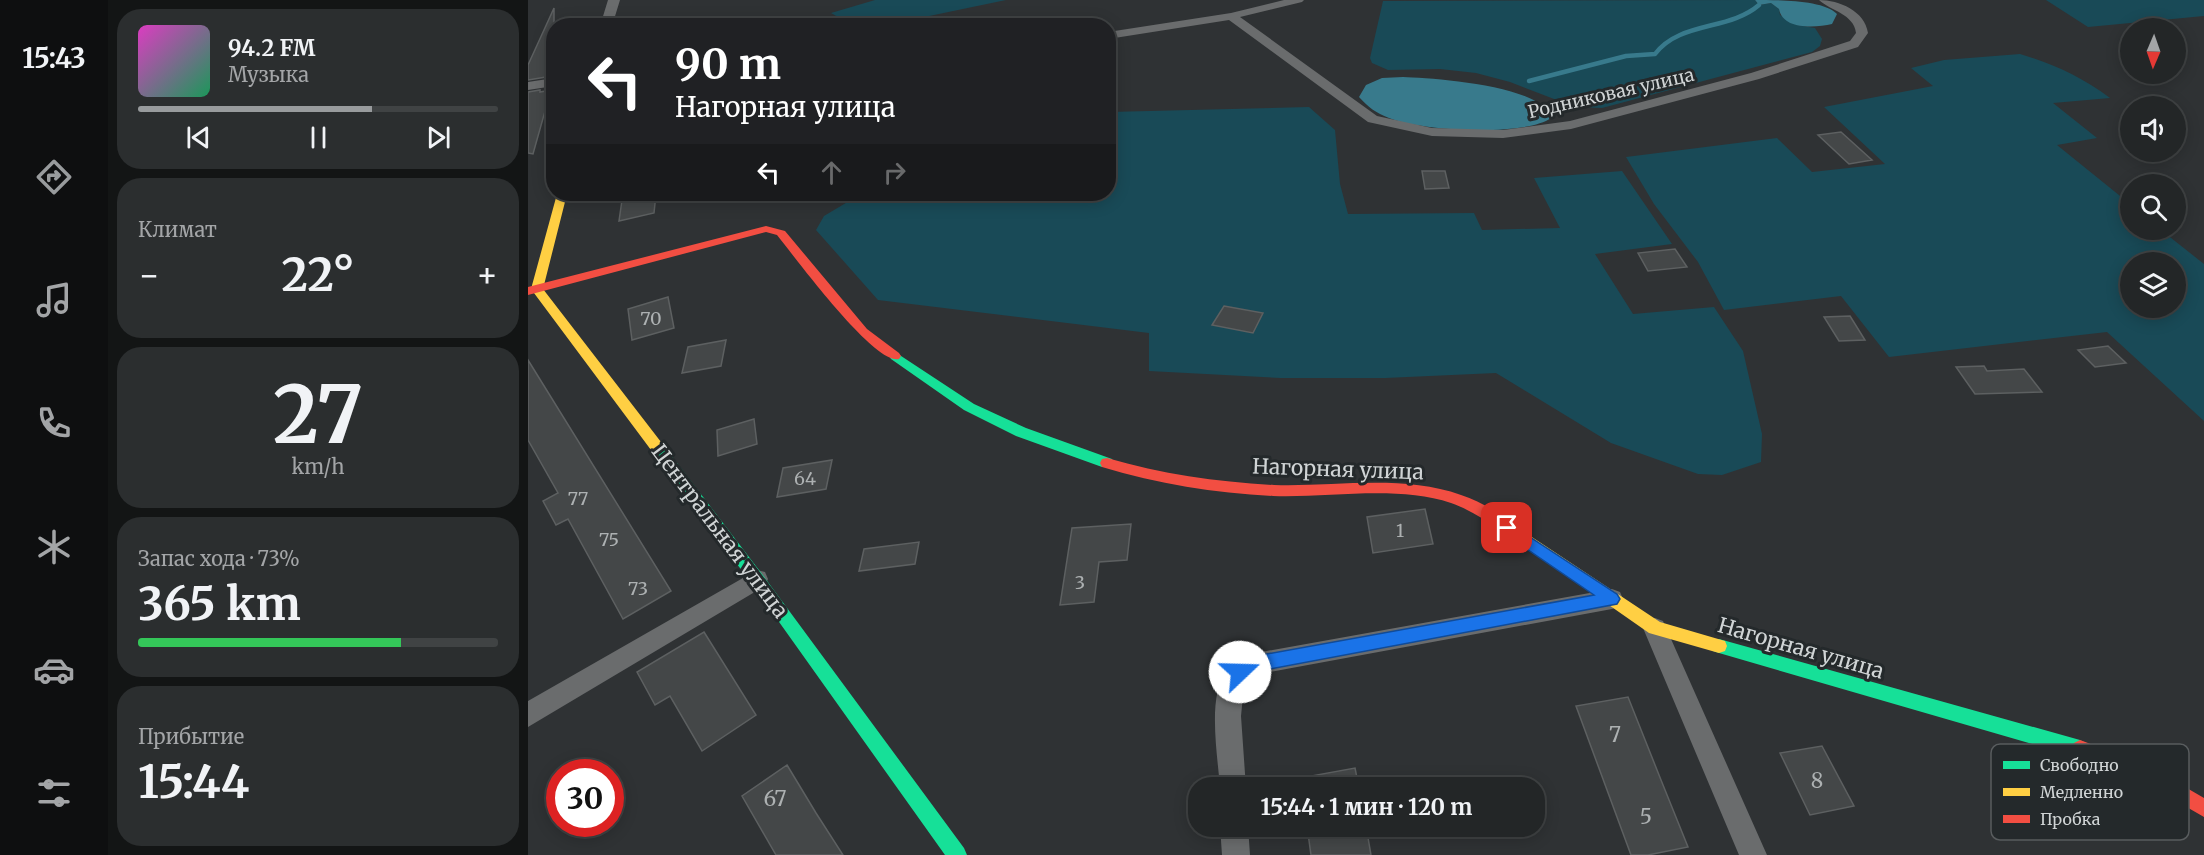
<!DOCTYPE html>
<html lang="ru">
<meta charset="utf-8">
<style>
body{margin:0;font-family:Merriweather,serif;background:#2b2e2f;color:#f1f3f6;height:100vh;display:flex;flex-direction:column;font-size:22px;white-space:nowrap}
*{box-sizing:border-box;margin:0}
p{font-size:20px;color:#a3a5a7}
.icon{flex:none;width:33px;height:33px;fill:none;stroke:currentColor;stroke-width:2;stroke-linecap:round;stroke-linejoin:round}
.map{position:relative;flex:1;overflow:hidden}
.panel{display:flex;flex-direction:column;gap:9px;padding:9px;background:#131515;width:420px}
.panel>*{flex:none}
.hud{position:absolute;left:18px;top:18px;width:570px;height:183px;border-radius:24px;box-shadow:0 3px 15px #0003,0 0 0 2px #404344;background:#202124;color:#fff;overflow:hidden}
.needle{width:39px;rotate:182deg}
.tools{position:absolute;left:1592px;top:18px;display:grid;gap:12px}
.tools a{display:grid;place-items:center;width:66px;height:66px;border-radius:50%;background:#232627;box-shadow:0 3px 15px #0003,0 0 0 2px #404344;font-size:30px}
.speed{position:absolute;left:18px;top:759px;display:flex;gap:12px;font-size:30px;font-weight:700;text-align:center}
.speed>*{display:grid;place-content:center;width:78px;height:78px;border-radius:50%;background:#232627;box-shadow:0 3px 15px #0003,0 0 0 2px #404344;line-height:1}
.speed .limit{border:9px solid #d22;background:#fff;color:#111}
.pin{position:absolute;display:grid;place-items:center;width:51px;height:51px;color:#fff;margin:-26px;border-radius:12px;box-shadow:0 3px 9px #0006}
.me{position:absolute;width:66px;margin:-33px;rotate:69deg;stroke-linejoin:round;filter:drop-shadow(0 0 4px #0008)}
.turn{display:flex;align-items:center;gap:21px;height:126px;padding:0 30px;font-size:27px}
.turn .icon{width:78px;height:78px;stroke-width:2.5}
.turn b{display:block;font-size:42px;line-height:51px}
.lanes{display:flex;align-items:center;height:57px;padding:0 30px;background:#0003;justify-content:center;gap:30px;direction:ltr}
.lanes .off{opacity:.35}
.big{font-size:45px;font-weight:700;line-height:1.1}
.panel .tile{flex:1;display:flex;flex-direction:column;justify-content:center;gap:9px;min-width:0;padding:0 21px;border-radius:24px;background:#2b2e2f}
.panel .dial{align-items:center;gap:0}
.dial b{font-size:78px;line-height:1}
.song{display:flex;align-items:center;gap:18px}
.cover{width:72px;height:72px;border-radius:9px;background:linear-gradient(135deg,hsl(310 70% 55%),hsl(150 70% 35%))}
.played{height:6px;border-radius:3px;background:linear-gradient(90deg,#989b9d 65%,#404344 65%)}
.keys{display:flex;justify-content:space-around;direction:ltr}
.heat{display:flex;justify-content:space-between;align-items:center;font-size:33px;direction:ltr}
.charge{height:9px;border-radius:4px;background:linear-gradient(90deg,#34c759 73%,#404344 0)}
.trip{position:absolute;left:660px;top:777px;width:357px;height:60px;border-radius:24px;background:#232627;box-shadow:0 3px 15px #0003,0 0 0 2px #404344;font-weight:700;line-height:60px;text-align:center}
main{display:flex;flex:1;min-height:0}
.menu{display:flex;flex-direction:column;width:108px;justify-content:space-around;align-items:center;background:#0e0f10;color:#a3a5a7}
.menu .icon{width:42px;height:42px}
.menu .active{color:#989b9d}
.menu b{font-size:27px;color:#f1f3f6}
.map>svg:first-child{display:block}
.green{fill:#194a57;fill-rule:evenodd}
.water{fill:#387a8c}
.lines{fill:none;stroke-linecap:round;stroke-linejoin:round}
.stream{stroke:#387a8c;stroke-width:4.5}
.building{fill:#444748;stroke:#5d6061;stroke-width:1.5}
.street{fill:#6a6c6d;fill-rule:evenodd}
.fast{fill:#16e098;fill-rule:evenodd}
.slow{fill:#ffcf43;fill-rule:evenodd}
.jam{fill:#f24e42;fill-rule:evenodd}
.route{fill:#1a73e8;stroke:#114b97;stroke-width:1.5}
.labels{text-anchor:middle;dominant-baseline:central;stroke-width:6;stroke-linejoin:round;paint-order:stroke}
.far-street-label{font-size:18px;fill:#d0d4d5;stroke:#24292b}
.number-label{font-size:18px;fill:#adb1b2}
.street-label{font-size:21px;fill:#d0d4d5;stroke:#24292b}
.near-number-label{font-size:21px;fill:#adb1b2}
.key{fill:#24292b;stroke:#585c5e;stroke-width:1.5}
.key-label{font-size:16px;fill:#d0d4d5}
</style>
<main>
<nav class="menu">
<b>15:43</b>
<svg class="icon active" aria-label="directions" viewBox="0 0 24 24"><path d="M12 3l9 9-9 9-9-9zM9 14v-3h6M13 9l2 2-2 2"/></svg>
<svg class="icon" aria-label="music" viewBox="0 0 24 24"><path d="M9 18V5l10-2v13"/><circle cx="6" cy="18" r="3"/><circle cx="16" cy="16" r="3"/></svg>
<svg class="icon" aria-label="phone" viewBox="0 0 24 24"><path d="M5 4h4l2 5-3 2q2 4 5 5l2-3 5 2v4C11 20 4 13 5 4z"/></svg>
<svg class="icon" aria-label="climate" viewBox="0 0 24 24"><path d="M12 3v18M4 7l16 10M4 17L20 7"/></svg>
<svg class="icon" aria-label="car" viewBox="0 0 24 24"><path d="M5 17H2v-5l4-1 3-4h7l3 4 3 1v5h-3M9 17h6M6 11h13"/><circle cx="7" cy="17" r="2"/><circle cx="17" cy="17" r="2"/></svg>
<svg class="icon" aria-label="filters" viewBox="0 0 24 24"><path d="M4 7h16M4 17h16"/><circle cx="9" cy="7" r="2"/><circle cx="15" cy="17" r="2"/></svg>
</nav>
<section class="panel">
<div class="tile">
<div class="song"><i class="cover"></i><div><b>94.2 FM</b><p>Музыка</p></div></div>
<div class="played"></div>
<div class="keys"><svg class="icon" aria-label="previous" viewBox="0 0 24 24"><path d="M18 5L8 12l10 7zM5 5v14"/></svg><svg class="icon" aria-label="pause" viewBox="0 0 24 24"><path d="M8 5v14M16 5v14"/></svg><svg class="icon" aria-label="next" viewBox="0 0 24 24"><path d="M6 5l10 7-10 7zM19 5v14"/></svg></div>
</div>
<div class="tile"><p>Климат</p>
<div class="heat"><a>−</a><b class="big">22°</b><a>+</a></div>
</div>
<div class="tile dial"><b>27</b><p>km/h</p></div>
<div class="tile"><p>Запас хода · 73%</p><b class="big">365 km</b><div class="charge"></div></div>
<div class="tile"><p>Прибытие</p><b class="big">15:44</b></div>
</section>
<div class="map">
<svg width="1676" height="855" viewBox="0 0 1676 855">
<rect width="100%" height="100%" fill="#2f3234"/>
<!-- green -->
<path class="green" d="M 347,0 L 478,0 L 358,25 L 324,25 L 303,13 Z
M 1227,0 L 1231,5 L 1243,3 L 1251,9 L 1252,15 L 1269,25 L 1287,28 L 1294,39 L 1292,46 L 1284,52 L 1074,108 L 1047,107 L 982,82 L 948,73 L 912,69 L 860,70 L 844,63 L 842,58 L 855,1 Z
M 1518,0 L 1676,0 L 1676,16 L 1560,27 Z
M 1492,54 C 1526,64 1554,77 1582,98 L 1525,103 L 1569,138 L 1529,145 L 1602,204 L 1602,230 L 1633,230 L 1676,264 L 1676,421 L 1579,332 L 1361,357 L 1313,296 L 1196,310 L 1170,262 L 1126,204 L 1098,157 L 1249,138 L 1284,172 L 1357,164 L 1296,107 L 1405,86 L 1383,68 L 1416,60 ZM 1647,262 L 1647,308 L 1602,308 L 1602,262 Z
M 781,107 L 807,130 L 812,184 L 820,214 L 946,213 L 954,230 L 1032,228 L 1006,178 L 1094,171 L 1144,244 L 1067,254 L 1105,314 L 1186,307 L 1215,351 L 1234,434 L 1233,462 L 1194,475 L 1170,474 L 1083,443 L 968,373 L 857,378 L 753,378 L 621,371 L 621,333 L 350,300 L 288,230 L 296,216 L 333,194 L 580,194 L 581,112 Z"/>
<!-- water -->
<path class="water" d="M 1227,0 C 1250,0 1296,0 1309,14 L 1304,24 C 1287,28 1255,30 1251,9 L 1243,3 L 1231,5 Z
M 875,77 C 903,78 1016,85 1023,118 C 996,137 892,131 861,118 C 848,113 840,107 831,97 L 838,85 L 854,78 Z"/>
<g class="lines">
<!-- stream -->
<path class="stream" d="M 1001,81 L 1098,56 L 1127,54 C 1152,21 1201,31 1231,5"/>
</g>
<!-- building -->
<path class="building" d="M 26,8 L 26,59 L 18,77 L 0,80 L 0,65 Z
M 12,90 L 12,92 L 23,90 L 5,154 L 0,153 L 0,92 Z
M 1313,132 L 1344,160 L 1321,164 L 1290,135 Z
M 894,171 L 917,171 L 921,188 L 897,189 Z
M 122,194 L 128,194 L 126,213 L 91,221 L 94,200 Z
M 1147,249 L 1159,267 L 1120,271 L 1110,253 Z
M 140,297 L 146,328 L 104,340 L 100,309 Z
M 696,306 L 735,313 L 725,333 L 684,325 Z
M 1322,316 L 1337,340 L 1311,341 L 1296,317 Z
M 198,340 L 193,366 L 154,373 L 160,347 Z
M 1580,346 L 1598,363 L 1567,367 L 1550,350 Z
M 0,360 L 143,591 L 95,619 L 40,519 L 28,525 L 15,501 L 30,493 L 0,440 Z
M 1456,366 L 1459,371 L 1496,369 L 1514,392 L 1447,394 L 1428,367 Z
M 226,419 L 229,444 L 190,456 L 189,430 Z
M 304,460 L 298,489 L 249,497 L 255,468 Z
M 897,509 L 905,544 L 845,553 L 839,517 Z
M 603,524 L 599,560 L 571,562 L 566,602 L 532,605 L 544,528 Z
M 391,542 L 387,564 L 331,571 L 336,549 Z
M 176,632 L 228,715 L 174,751 L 142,696 L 127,705 L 109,672 Z
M 1100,697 L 1133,780 L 1160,847 L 1120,855 L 1103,855 L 1048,706 Z
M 1294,746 L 1326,806 L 1282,815 L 1252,753 Z
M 259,765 L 288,813 L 315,855 L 248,855 L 214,796 Z
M 827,768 L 831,788 L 773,788 L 772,778 Z
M 779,826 L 838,826 L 843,855 L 783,855 Z"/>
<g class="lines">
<!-- street -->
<path class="street" d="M 80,0 L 92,0 L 84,26 L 72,26 Z
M 756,0 L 776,0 L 774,2 L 712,17 L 849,116 L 904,128 L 975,130 L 1042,121 L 1223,73 L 1322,41 L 1328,33 C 1326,14 1303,11 1291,0 C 1311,0 1337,11 1340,33 L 1330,47 L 1231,79 L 1043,129 L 975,138 L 904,136 L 840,122 L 701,20 L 580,39 L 580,32 L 703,13 Z
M 26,78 L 26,86 L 0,90 L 0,82 Z
M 229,570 L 237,572 L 240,579 L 237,586 L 0,727 L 0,701 Z
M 1084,589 L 1092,592 L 1095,599 L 1092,606 L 1084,609 L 731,674 L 716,686 L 713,716 L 718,788 L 692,788 C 690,757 678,693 700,669 C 707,661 718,657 728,653 Z
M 1127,618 L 1135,621 L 1239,855 L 1211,855 L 1115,628 L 1119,621 Z
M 692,826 L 720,826 L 722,855 L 694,855 Z"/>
<!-- fast -->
<path class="fast" d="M 367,352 L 446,404 L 498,428 L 584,459 L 586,463 L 584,467 L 574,467 L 488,436 L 436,410 L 363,359 L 361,356 Z
M 128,441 L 133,442 L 234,574 L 436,848 L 439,855 L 417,855 L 224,584 L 123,450 L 121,446 L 123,442 Z
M 1191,639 L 1552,740 L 1558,743 L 1561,749 L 1558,755 L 1552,758 L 1191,653 L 1185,651 L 1183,646 L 1185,641 Z"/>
<!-- slow -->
<path class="slow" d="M 29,194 L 39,194 L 15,289 L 133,442 L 135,446 L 133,450 L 123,450 L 3,289 Z
M 980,521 L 1132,622 L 1197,641 L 1199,646 L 1197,651 L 1191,653 L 1121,633 L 975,531 L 973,527 L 975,523 Z"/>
<!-- jam -->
<path class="jam" d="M 238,226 L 257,231 L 339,329 L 371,353 L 373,356 L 371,359 C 347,366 266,256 249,235 L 238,232 L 0,295 L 0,287 Z
M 579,458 C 634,474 689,482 746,485 C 807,487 874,474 933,495 C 952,501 968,512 985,523 L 987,527 L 985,531 L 980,533 L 975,531 C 958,521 941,509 923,503 C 869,485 801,498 745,496 C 687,493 630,484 574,467 L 572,463 L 574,459 Z
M 1552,740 L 1621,766 L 1676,798 L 1676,817 L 1610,779 L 1546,755 L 1543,749 L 1546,743 Z"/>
</g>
<!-- route -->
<path class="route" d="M 979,522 L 1089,594 L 1092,599 L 1089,604 L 731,671 L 712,680 L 706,678 L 704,672 L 706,667 L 728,656 L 1066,595 L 974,532 L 971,528 L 974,524 Z"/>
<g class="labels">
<!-- far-street labels -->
<g class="far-street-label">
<text transform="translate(1083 93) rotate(-13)">Родниковая улица</text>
</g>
<!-- number labels -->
<g class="number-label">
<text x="123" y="318">70</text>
<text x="277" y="478">64</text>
<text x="50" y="498">77</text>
<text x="872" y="530">1</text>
<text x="81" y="539">75</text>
<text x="552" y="582">3</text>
<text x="110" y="588">73</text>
</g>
<!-- street labels -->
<g class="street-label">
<text transform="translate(810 469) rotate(2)">Нагорная улица</text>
<text transform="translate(192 531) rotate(53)">Центральная улица</text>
<text transform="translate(1273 648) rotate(16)">Нагорная улица</text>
</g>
<!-- near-number labels -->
<g class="near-number-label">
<text x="1087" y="734">7</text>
<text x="1289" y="780">8</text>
<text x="247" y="798">67</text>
<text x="1118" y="816">5</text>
</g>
</g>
<!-- legend -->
<rect x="1463" y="744" width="198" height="96" rx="9" class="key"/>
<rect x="1475" y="761" width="27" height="8" fill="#16e098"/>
<rect x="1475" y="788" width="27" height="8" fill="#ffcf43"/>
<rect x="1475" y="815" width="27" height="8" fill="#f24e42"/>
<g class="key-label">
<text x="1512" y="771">Свободно</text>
<text x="1512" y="798">Медленно</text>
<text x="1512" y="825">Пробка</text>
</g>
</svg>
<div class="tools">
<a><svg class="needle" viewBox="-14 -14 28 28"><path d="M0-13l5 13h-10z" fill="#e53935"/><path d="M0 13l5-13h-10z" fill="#a3a5a7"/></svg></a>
<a><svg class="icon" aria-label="sound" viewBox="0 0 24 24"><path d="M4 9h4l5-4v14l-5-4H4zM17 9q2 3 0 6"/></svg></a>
<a><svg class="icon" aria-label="search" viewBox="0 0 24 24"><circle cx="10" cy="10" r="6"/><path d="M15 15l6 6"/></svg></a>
<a><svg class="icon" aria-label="layers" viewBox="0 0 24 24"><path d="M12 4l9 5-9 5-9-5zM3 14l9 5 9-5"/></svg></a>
</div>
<div class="speed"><div class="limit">30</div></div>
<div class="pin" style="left:979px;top:528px;background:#d93025"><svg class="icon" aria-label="arrive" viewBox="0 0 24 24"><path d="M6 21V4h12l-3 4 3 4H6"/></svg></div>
<svg class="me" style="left:712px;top:672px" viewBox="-20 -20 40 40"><circle r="19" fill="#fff"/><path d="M0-13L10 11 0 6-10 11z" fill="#1a73e8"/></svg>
<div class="trip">15:44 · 1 мин · 120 m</div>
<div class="hud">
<div class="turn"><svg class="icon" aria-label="left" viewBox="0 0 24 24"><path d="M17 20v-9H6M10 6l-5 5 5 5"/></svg><div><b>90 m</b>Нагорная улица</div></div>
<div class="lanes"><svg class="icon" aria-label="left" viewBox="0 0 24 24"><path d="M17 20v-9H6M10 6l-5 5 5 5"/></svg><svg class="icon off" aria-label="ahead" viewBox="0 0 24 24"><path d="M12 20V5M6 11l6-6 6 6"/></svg><svg class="icon off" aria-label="right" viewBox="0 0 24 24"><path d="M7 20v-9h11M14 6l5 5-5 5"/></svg></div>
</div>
</div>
</main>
